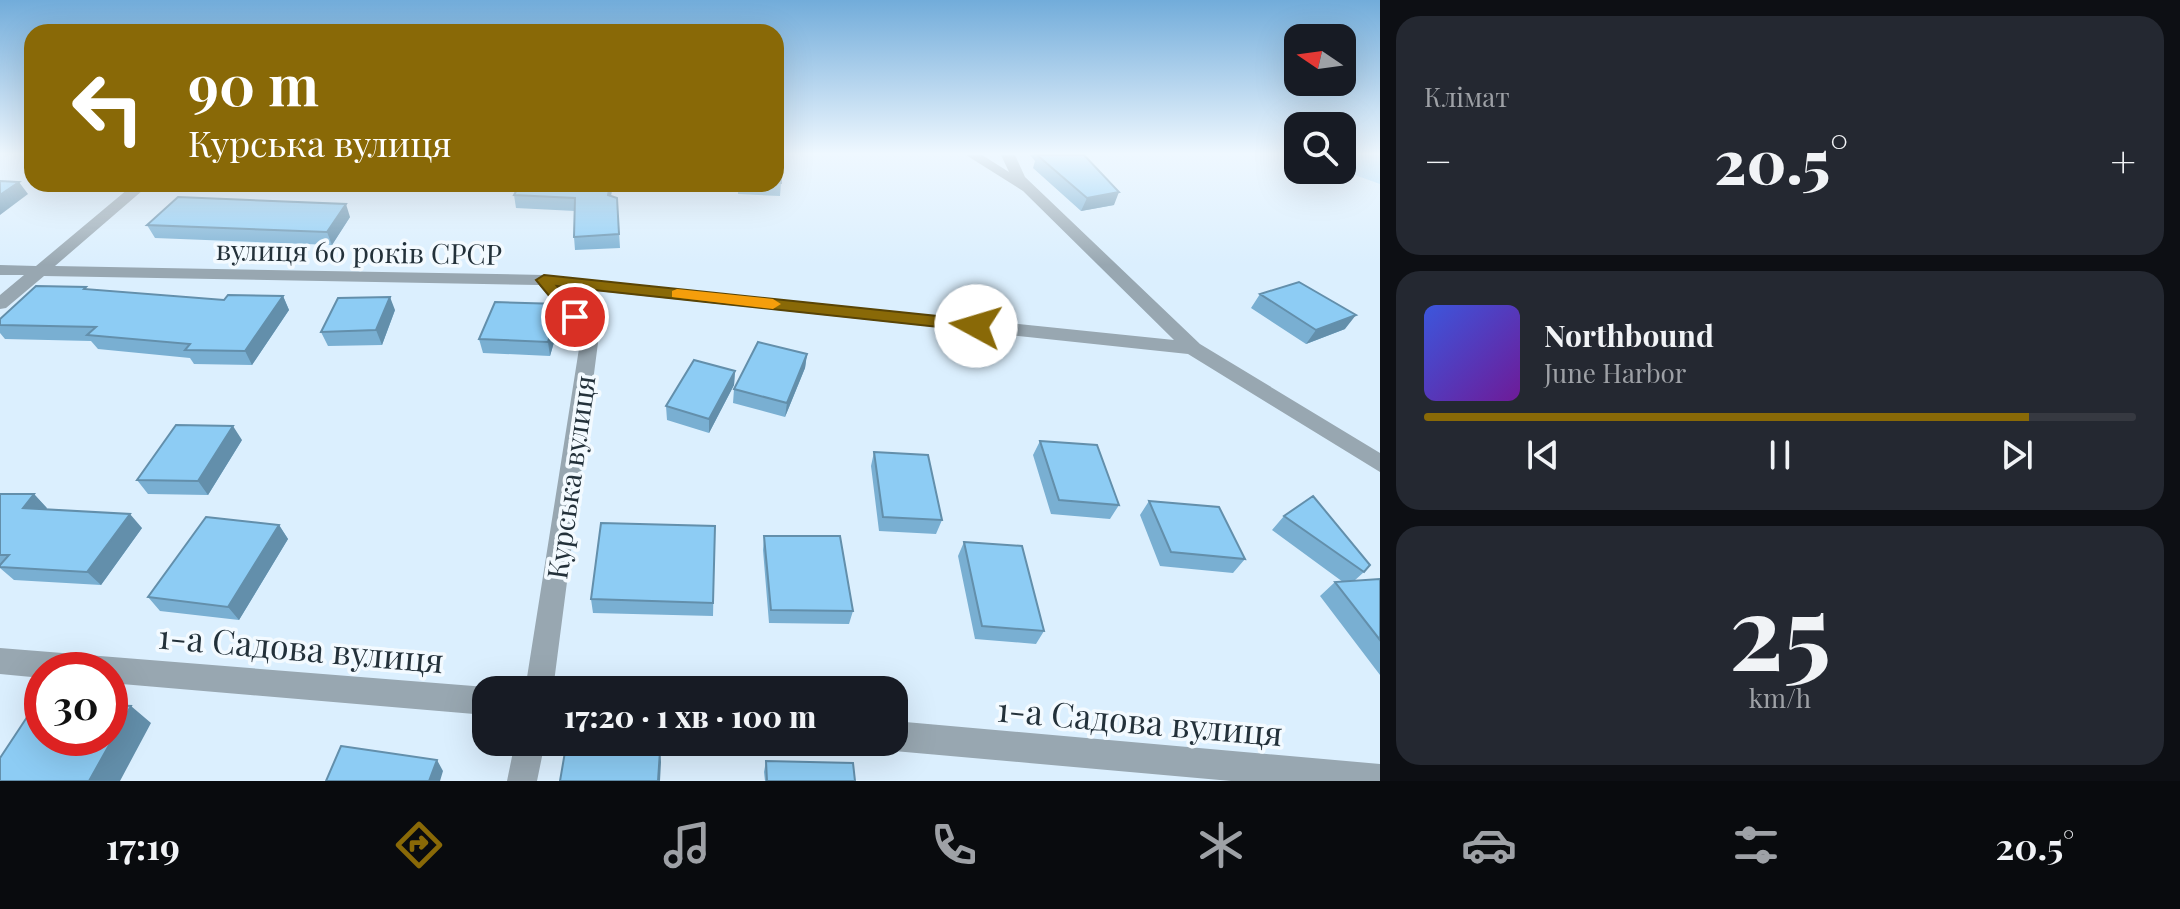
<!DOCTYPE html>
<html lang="uk">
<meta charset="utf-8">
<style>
body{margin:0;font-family:"Playfair Display",serif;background:#242831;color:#f1f3f6;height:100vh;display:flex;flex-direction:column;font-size:30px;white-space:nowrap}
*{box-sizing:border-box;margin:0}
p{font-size:26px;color:#9ea1a6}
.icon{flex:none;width:44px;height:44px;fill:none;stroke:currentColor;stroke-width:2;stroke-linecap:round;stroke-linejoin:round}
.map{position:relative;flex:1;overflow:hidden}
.details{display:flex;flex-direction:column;gap:16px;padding:16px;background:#0d0f14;width:800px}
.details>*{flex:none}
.hud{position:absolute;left:24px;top:24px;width:760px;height:168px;border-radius:24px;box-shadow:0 8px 32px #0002;background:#896907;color:#fff;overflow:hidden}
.needle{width:52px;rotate:283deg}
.tools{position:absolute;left:1284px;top:24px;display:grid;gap:16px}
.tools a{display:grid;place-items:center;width:72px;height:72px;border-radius:16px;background:#171b24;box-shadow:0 8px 32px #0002;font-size:40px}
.speed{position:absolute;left:24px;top:652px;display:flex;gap:16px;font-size:40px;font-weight:700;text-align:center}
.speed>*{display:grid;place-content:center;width:104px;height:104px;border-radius:50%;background:#171b24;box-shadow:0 8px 32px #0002;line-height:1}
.speed .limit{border:12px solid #d22;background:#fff;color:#111}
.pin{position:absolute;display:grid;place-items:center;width:68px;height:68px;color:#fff;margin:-34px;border:4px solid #fff;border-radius:50%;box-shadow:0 2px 8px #0007}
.me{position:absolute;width:88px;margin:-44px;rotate:276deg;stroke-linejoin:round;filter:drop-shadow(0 0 6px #0008)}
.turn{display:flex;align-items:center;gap:28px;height:168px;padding:0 32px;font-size:36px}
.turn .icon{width:104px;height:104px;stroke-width:2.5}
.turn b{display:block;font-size:56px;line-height:68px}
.big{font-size:60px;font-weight:800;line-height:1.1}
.details .widget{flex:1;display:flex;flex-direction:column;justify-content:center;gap:12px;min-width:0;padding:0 28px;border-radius:24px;background:#242831}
.details .dial{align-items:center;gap:0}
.dial b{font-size:104px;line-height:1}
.song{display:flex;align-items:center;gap:24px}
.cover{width:96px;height:96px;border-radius:12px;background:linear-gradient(135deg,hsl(230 70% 55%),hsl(280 70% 35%))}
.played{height:8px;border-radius:4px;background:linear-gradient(90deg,#896907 85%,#363941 85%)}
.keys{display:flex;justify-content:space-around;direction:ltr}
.heat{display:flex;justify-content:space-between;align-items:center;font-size:44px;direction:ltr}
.trip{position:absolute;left:472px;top:676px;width:436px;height:80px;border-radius:24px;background:#171b24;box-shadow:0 8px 32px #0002;font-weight:800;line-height:80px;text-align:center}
.menu{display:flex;height:128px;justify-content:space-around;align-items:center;background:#090b0e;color:#9ea1a6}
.menu .icon{width:56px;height:56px}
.menu .active{color:#896907}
.menu b{font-size:36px;color:#f1f3f6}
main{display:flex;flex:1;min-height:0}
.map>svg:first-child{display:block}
.green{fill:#b0dffe}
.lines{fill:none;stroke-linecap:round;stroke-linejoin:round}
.minor{fill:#98a7b1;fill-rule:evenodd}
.wall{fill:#79afd2}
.shaded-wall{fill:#638fab}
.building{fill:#8dccf4;stroke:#638fab;stroke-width:2}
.route{fill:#896907;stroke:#594405;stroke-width:2}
.slow{fill:#f59e0b}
.labels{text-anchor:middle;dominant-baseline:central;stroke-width:7;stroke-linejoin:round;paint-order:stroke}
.street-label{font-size:28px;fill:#23313a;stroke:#f3faff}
.near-street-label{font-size:34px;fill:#23313a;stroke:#f3faff}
</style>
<main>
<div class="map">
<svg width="1380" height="781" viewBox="0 0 1380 781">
<rect width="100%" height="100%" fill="#dbeffe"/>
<!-- green -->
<path class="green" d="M 1342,155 L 1380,155 L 1380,184 L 1341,170 Z"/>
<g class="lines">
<!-- minor -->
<path class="minor" d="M 966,155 L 982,155 L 1009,172 L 1001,155 L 1015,155 L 1025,177 L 1200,344 L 1380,453 L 1380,472 L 1188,354 L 559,287 L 599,335 L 553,690 L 525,690 L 581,336 L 539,285 L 44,276 L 6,308 L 0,309 L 0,295 L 24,275 L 0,275 L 0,265 L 36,266 L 134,184 L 150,184 L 55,266 L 544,275 L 1174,340 L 1023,191 Z
M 0,648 L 486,687 L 494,690 L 486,690 L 486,715 L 110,683 L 110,670 L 42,670 L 42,678 L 0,674 Z
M 894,721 L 1380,764 L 1380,781 L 1231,781 L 894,751 L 884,746 L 882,742 L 894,742 Z
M 515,742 L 545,742 L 537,781 L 507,781 Z"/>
</g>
<!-- wall -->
<path class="wall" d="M 776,155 L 781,183 L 780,196 L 738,194 L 738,184 L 776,184 Z
M 1030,155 L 1084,155 L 1114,205 L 1081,211 L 1033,168 L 1035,161 Z
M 520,184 L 662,184 L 660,191 L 612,189 L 611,196 L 617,198 L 620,248 L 575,250 L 574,237 L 575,211 L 516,208 L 514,195 Z
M 350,217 L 332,245 L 155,238 L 147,225 Z
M 88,289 L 224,300 L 283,296 L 289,310 L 252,365 L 194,364 L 190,358 L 98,349 L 91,341 L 5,339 L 0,333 L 0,319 Z
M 1260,294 L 1345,329 L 1306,344 L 1251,308 Z
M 559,304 L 561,318 L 550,356 L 483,353 L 479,339 Z
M 395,310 L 382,345 L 328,346 L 321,332 Z
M 807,354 L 805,368 L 785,417 L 733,403 L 734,389 Z
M 735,371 L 734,385 L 709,433 L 667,420 L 666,406 Z
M 242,440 L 208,495 L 148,494 L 137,480 Z
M 1040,441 L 1119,505 L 1110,519 L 1051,514 L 1033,455 Z
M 874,452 L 942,520 L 936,534 L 879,531 L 871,466 Z
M 0,494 L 34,494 L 47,509 L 142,528 L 101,585 L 14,580 L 0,568 Z
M 1149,501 L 1245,559 L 1233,573 L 1160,566 L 1140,515 Z
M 1284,516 L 1364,572 L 1354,581 L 1380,579 L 1380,675 L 1320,596 L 1335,582 L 1343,582 L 1272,530 Z
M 279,525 L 288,539 L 239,620 L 160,611 L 148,597 Z
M 715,526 L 713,616 L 593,613 L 591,599 Z
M 764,536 L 853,611 L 849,624 L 769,623 L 763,550 Z
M 964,542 L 1044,631 L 1036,644 L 975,639 L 958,556 Z
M 766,761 L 855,781 L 765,781 L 764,772 Z"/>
<!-- shaded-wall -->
<path class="shaded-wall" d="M 19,182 L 28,194 L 0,215 L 0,195 Z
M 610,184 L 611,184 L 612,189 L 609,209 L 608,195 Z
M 1119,192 L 1114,205 L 1081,211 L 1087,198 Z
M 346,204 L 350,217 L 332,245 L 327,232 Z
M 283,296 L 289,310 L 252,365 L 245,351 Z
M 390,297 L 395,310 L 382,345 L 376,330 Z
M 559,304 L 561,318 L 550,356 L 548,342 Z
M 1356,315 L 1345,329 L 1306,344 L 1316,330 Z
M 807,354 L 805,368 L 785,417 L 787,403 Z
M 735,371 L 734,385 L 709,433 L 709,419 Z
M 233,426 L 242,440 L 208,495 L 198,481 Z
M 34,494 L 47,508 L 37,522 L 23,508 Z
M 130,514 L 142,528 L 101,585 L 87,572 Z
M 279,525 L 288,539 L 239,620 L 228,607 Z
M 131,706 L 151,723 L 120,781 L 89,781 Z
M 660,751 L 661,762 L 660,781 L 658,781 Z
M 437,760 L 443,771 L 440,781 L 429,781 Z"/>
<!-- building -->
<path class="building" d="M 776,155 L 781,155 L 781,183 L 776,183 Z
M 1037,155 L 1084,155 L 1119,192 L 1087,198 Z
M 0,181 L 19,182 L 0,195 Z
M 520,184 L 610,184 L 608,195 L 617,198 L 619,234 L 574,237 L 575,198 L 514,195 Z
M 178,197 L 346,204 L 327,232 L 147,225 Z
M 1299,282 L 1356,315 L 1316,330 L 1260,294 Z
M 36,286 L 86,287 L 84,289 L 224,300 L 228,295 L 283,296 L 245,351 L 185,350 L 190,344 L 87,335 L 96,327 L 0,325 L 0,319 Z
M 390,297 L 376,330 L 321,332 L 338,298 Z
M 495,302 L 559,304 L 548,342 L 479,339 Z
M 758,342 L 807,354 L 787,403 L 734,389 Z
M 694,360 L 735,371 L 709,419 L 666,406 Z
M 176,425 L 233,426 L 198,481 L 137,480 Z
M 1040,441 L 1097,445 L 1119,505 L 1059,500 Z
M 874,452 L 928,455 L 942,520 L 883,517 Z
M 0,494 L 34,494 L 23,508 L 130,514 L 87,572 L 0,567 L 0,565 L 9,555 L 0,555 Z
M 1313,496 L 1370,565 L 1364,572 L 1284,516 Z
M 1149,501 L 1219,507 L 1245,559 L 1171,552 Z
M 206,517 L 279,525 L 228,607 L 148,597 Z
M 601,523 L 715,526 L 713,603 L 591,599 Z
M 764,536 L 840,536 L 853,611 L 771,610 Z
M 964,542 L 1022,546 L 1044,631 L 982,626 Z
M 1380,579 L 1380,640 L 1335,582 Z
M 37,702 L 42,703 L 42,738 L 110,738 L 110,705 L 131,706 L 89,781 L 0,781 L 0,758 Z
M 341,746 L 437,760 L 429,781 L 326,781 Z
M 566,746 L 660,751 L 658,781 L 560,781 Z
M 766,761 L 853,763 L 855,781 L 767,781 Z"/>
<!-- sky -->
<linearGradient id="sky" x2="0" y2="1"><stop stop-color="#72acda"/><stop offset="0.58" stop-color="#eff8ff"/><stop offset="1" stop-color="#eff8ff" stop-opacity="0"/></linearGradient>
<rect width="1380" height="265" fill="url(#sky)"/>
<!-- route -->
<path class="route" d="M 544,275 L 976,320 L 985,326 L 976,331 L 557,286 L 583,317 L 575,322 L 569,320 L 536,280 Z"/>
<!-- slow -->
<path class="slow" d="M 677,289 L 773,299 L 781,304 L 773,309 L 672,297 L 672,291 Z"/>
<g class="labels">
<!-- street labels -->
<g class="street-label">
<text transform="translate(359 251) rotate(1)">вулиця 60 років СРСР</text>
<text transform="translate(570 477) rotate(-82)">Курська вулиця</text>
</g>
<!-- near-street labels -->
<g class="near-street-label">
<text transform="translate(301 647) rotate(5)">1-а Садова вулиця</text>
<text transform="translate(1140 720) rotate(5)">1-а Садова вулиця</text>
</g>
</g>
</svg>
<div class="tools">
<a><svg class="needle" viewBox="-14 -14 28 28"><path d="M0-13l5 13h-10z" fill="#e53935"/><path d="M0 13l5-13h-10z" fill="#9ea1a6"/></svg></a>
<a><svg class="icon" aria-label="search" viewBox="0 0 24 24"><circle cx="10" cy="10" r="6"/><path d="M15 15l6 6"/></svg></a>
</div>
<div class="speed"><div class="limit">30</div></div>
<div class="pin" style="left:575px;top:317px;background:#d93025"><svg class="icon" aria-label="arrive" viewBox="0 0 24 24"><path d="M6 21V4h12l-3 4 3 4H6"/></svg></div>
<svg class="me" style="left:976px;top:326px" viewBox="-20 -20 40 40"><circle r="19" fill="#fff"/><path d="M0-13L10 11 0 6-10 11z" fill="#896907"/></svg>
<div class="trip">17:20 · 1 хв · 100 m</div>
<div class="hud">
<div class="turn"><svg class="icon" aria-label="left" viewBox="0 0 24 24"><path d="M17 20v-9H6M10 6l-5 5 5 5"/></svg><div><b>90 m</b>Курська вулиця</div></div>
</div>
</div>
<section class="details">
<div class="widget"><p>Клімат</p>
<div class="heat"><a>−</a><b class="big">20.5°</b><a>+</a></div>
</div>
<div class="widget">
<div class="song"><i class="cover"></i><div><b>Northbound</b><p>June Harbor</p></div></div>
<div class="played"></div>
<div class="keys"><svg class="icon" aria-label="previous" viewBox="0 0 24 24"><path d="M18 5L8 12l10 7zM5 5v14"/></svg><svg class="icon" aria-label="pause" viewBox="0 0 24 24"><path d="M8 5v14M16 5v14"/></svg><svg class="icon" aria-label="next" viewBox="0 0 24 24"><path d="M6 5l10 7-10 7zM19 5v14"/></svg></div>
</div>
<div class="widget dial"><b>25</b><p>km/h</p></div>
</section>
</main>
<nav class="menu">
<b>17:19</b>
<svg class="icon active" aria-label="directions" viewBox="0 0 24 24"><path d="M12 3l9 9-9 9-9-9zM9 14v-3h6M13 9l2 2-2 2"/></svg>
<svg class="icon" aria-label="music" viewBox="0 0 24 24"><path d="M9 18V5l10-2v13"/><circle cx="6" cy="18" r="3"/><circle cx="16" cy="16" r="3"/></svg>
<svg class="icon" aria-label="phone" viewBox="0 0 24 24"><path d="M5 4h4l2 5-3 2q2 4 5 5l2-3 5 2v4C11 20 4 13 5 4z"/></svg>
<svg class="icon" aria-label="climate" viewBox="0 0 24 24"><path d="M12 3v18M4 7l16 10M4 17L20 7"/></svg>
<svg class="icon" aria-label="car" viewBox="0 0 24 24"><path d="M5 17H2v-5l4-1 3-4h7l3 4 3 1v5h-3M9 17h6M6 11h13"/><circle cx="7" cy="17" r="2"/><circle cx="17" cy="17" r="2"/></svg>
<svg class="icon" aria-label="filters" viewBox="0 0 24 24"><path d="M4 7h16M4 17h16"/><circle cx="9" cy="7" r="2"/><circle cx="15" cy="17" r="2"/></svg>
<b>20.5°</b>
</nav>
